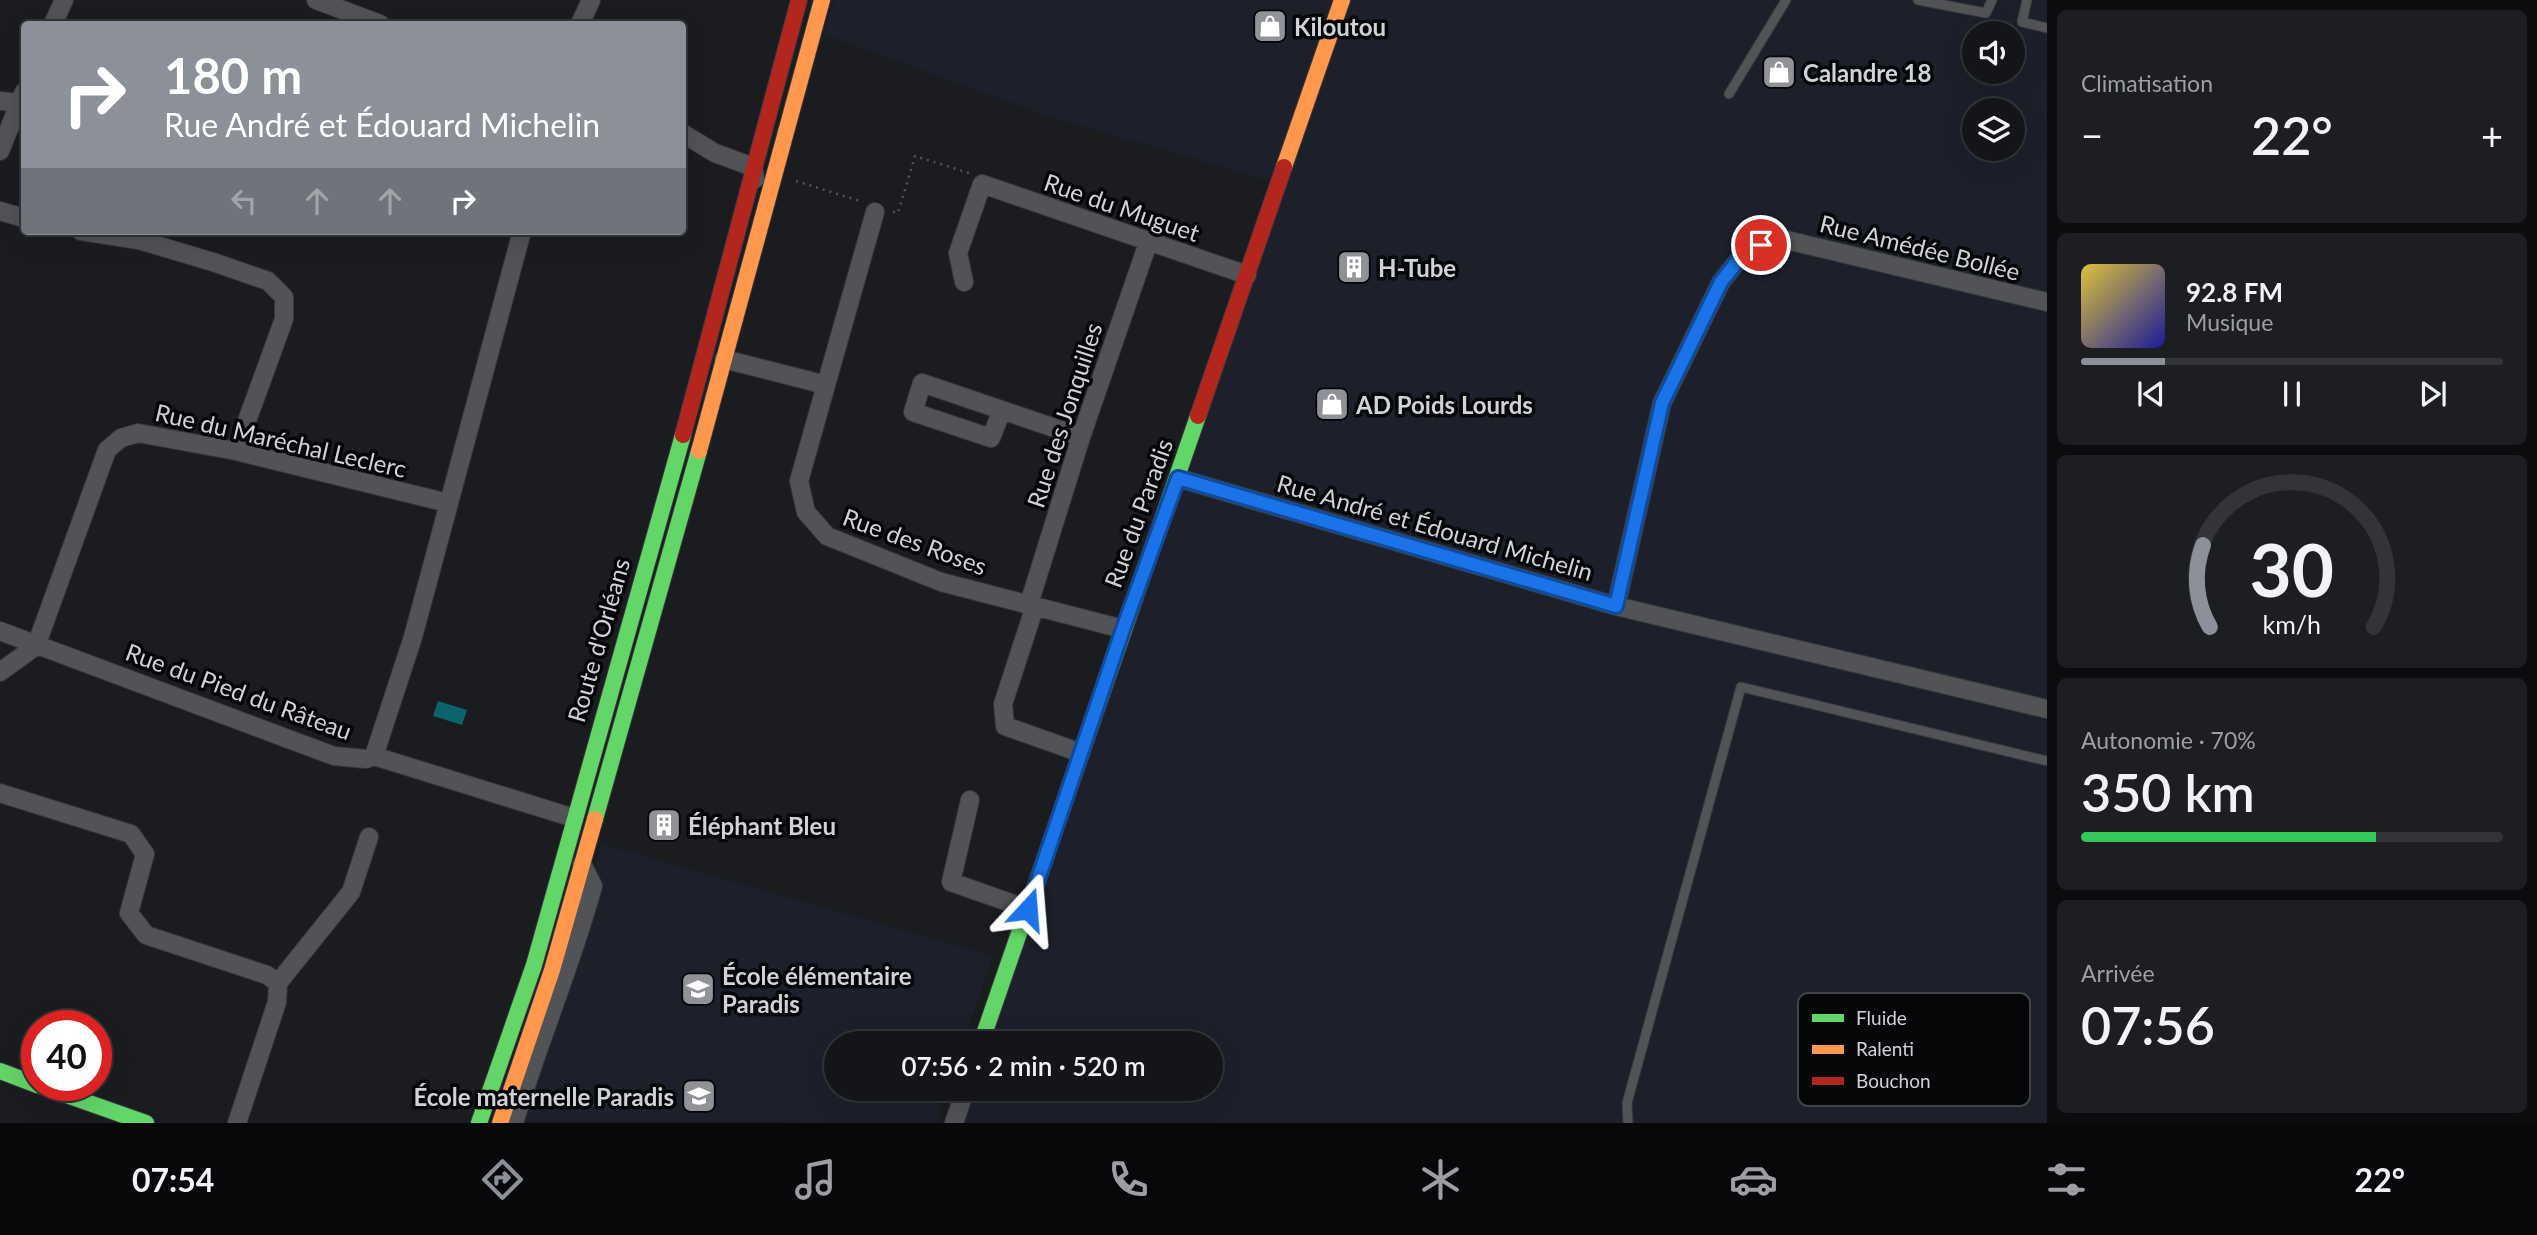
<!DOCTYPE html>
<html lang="fr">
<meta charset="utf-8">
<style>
body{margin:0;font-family:Lato,sans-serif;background:#1d1e21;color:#f1f3f6;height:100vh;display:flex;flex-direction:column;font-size:26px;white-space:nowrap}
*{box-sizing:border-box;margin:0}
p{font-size:23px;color:#9d9fa2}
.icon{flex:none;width:38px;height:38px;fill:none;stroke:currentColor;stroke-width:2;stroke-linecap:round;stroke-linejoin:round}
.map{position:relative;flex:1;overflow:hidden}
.side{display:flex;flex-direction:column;gap:10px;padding:10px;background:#0b0c0d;width:490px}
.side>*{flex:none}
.guide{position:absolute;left:21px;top:21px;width:665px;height:214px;border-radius:7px;box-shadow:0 7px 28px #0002,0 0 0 2px #333437;background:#8c9099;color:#fff;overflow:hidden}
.buttons{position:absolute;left:1962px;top:21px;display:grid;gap:14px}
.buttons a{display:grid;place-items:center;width:63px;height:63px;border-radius:50%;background:#141518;box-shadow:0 7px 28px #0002,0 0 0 2px #333437;font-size:35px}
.speed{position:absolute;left:21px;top:1010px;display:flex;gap:14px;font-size:35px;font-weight:700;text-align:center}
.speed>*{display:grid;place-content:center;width:91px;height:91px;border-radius:50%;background:#141518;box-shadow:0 7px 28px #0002,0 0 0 2px #333437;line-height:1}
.speed .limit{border:10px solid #d22;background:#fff;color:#111}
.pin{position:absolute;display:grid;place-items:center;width:60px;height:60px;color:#fff;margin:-30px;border:4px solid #fff;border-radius:50%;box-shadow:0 2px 7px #0007}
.me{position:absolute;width:77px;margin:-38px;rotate:19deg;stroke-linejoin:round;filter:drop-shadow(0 0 5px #0008)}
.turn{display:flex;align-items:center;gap:24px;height:147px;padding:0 28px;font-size:32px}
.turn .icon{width:91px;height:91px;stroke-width:2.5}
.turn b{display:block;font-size:49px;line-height:60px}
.lanes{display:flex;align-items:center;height:66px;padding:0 28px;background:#0003;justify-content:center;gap:35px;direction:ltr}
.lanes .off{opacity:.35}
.big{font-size:52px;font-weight:600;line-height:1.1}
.side .card{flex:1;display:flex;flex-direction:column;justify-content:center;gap:10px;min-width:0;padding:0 24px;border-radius:10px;background:#1d1e21}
.side .dial{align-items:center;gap:0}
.dial svg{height:182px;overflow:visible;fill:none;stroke:#333437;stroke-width:7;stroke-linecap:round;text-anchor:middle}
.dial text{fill:#f1f3f6;stroke:none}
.song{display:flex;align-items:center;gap:21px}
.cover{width:84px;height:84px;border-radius:10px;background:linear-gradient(135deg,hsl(50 70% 55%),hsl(240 70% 35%))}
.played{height:7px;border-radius:4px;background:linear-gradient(90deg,#8c9099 20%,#333437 20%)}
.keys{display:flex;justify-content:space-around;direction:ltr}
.heat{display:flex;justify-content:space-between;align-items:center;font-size:38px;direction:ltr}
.charge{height:10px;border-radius:5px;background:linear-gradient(90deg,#34c759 70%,#333437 0)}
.trip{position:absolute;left:824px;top:1031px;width:399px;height:70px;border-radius:35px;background:#141518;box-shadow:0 7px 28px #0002,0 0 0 2px #333437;font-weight:600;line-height:70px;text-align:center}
.menu{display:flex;height:112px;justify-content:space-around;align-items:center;background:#08080a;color:#9d9fa2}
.menu .icon{width:49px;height:49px}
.menu .active{color:#8c9099}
.menu b{font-size:32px;color:#f1f3f6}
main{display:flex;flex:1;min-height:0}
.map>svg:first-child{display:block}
.built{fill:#1d202b;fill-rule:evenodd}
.water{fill:#0b646d}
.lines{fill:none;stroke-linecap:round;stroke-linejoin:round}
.lane-casing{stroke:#36373a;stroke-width:11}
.street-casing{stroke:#36373a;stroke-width:20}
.fast-casing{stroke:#36373a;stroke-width:18}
.slow-casing{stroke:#36373a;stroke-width:18}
.jam-casing{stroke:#36373a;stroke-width:18}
.path{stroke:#535456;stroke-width:2.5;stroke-dasharray:2 5;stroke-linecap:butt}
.lane{stroke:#525356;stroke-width:9}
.street{stroke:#525356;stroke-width:18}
.fast{stroke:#63d668;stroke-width:16}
.slow{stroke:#ff974d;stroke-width:16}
.jam{stroke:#b3261e;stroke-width:16}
.route-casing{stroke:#114b97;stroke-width:18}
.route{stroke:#1a73e8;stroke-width:12}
.labels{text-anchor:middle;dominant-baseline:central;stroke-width:7;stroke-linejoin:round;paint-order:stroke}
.poi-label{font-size:24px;font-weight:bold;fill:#d0d2d7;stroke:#050608;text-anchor:start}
.street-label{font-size:24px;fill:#d0d2d7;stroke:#050608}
.key{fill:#050608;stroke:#424346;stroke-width:2}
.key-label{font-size:19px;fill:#d0d2d7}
</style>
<main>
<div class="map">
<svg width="2047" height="1123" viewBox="0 0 2047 1123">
<rect width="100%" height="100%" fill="#1a1c20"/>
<!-- built -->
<path class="built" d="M 834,0 L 2047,0 L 2047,1123 L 954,1123 L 966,1089 L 1211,1088 L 1211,1043 L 981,1043 L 1279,183 L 1047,116 L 824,34 ZM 1974,33 L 2012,33 L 2012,72 L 1974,72 ZM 1974,110 L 2012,110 L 2012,149 L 1974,149 Z
M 602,844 L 993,956 L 963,1043 L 836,1043 L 836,1088 L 947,1089 L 935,1123 L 522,1121 Z"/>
<!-- water -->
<path class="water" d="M 438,701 L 467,710 L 462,725 L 433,716 Z"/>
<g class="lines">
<!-- lane casing -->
<g class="lane-casing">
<path id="lane" d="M 1918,0 L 1986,13 L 1992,0
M 2027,0 L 2022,22 L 2047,28
M 1729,94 L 1786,0
M 1628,1123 L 1627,1103 L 1741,687 L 2047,761"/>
</g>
<!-- street casing -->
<g class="street-casing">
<path id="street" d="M 316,0 L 380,24
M 53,24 L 64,0
M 580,24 L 591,0
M 0,101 L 20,103
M 682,133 L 715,153 L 753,167 L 755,179
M 0,151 L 24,92
M 0,211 L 24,218
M 81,231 L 139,240 L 213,262 L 268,281 L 284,297 L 284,319 L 236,451
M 964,282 L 958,253 L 982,184 L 1247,275
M 724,359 L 826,385 L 799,481 L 806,512 L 827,536 L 941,582 L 1123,629
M 826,385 L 875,212
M 1002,410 L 991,438 L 913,412 L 922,383 L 1081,437
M 1178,478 L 1616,606 L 2047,709
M 1029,604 L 1081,437 L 1148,243
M 1035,606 L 1003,704 L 1005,726 L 1081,753
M 1616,606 L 1662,403 L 1721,282 L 1744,253 L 1778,238 L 2047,302
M 0,631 L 334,756 L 366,759 L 374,756 L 413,637 L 522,231
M 36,646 L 107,450 L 121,438 L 138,433 L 236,451 L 448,503
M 0,672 L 36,646
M 374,756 L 574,818
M 0,793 L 131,834 L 145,854 L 129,913 L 146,935 L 267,975 L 278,983
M 970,800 L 951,882 L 1028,909
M 237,1123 L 277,1002 L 278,983 L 351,892 L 369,837
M 514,1123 C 538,1043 571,967 593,886 L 582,864
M 954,1123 L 966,1088"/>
</g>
<!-- fast casing -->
<g class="fast-casing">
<path id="fast" d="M 595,819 L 699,451
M 981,1043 L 1198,416
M 0,1071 L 37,1085
M 38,1085 L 146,1123
M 479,1123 L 534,965 L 683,435"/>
</g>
<!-- slow casing -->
<g class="slow-casing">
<path id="slow" d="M 1284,167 L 1342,0
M 699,451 L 822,0
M 500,1123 L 552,970 L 595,819"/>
</g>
<!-- jam casing -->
<g class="jam-casing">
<path id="jam" d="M 1198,416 L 1284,167
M 683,435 L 799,0"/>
</g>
<!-- path -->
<path class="path" d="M 796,181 L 863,202
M 893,212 L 898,213 L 915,156 L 969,173"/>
<!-- lane -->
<use href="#lane" class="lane"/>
<!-- street -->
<use href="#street" class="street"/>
<!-- fast -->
<use href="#fast" class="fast"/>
<!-- slow -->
<use href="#slow" class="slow"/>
<!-- jam -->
<use href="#jam" class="jam"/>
</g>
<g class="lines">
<!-- route casing -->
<g class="route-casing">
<path id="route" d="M 1028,909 L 1123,629 L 1178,478 L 1616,606 L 1662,403 L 1721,282 L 1744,253 L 1761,245"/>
</g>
<!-- route -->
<use href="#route" class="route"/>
</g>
<!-- icons -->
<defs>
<g id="shop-square" transform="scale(1.75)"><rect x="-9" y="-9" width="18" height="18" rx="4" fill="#909297" stroke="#050608"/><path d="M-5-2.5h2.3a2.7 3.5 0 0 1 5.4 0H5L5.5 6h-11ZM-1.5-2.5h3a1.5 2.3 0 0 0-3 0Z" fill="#fff"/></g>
<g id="building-square" transform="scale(1.75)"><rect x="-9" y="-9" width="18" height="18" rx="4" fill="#909297" stroke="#050608"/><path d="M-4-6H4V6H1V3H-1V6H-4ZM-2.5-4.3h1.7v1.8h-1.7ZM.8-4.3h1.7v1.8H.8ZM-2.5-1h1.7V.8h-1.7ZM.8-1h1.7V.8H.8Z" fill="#fff"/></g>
<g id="school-square" transform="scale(1.75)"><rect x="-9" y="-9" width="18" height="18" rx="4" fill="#909297" stroke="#050608"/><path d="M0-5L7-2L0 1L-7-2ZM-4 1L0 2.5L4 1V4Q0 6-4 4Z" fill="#fff"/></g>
</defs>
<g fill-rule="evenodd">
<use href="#shop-square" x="1270" y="26"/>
<use href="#shop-square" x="1779" y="72"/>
<use href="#building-square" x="1354" y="267"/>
<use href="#shop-square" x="1332" y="404"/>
<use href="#building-square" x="664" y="825"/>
<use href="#school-square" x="698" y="989"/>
<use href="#school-square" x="699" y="1096"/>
</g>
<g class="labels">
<!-- poi labels -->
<g class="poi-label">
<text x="1294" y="26">Kiloutou</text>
<text x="1803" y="72">Calandre 18</text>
<text x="1378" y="267">H-Tube</text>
<text x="1356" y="404">AD Poids Lourds</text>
<text x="688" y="825">Éléphant Bleu</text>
<text x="722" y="975">École élémentaire<tspan x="722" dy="28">Paradis</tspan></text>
<text x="674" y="1096" text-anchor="end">École maternelle Paradis</text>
</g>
<!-- street labels -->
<g class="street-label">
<text transform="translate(1122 207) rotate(19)">Rue du Muguet</text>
<text transform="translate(1920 247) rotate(14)">Rue Amédée Bollée</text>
<text transform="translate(1064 415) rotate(-72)">Rue des Jonquilles</text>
<text transform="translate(281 440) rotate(13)">Rue du Maréchal Leclerc</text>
<text transform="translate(1138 513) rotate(-70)">Rue du Paradis</text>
<text transform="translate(1435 527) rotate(16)">Rue André et Édouard Michelin</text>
<text transform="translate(915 541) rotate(20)">Rue des Roses</text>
<text transform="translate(598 640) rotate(-74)">Route d'Orléans</text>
<text transform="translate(239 691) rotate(20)">Rue du Pied du Râteau</text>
</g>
</g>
<!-- legend -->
<rect x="1798" y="993" width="232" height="113" rx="10" class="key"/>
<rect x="1812" y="1014" width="32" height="8" fill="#63d668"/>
<rect x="1812" y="1045" width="32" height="9" fill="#ff974d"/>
<rect x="1812" y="1077" width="32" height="8" fill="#b3261e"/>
<g class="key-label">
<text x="1856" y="1025">Fluide</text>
<text x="1856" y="1056">Ralenti</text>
<text x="1856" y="1088">Bouchon</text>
</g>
</svg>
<div class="buttons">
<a><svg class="icon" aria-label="sound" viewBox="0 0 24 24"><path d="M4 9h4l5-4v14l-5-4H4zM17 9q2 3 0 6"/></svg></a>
<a><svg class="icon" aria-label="layers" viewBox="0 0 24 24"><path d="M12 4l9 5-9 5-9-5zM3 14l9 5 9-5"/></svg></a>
</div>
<div class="speed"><div class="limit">40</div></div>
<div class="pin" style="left:1761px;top:245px;background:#d93025"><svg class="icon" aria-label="arrive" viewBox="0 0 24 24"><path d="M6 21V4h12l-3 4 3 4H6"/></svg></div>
<svg class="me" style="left:1028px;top:909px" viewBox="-20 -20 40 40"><path d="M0-17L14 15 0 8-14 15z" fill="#1a73e8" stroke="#fff" stroke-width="4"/></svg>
<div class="trip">07:56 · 2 min · 520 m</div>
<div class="guide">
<div class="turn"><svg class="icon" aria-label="right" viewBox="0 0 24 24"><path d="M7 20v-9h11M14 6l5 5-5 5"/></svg><div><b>180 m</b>Rue André et Édouard Michelin</div></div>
<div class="lanes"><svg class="icon off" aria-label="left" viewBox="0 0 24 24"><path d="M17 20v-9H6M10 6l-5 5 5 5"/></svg><svg class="icon off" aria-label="ahead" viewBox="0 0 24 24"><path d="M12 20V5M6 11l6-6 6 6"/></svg><svg class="icon off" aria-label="ahead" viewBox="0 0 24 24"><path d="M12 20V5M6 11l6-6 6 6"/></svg><svg class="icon" aria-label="right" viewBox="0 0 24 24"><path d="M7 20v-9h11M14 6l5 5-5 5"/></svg></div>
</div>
</div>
<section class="side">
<div class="card"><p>Climatisation</p>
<div class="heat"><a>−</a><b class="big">22°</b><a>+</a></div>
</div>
<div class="card">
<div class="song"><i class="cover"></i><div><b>92.8 FM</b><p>Musique</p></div></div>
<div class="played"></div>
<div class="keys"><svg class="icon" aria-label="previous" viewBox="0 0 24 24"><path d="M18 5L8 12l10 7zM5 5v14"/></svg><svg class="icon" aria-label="pause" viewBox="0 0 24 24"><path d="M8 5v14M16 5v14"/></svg><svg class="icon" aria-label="next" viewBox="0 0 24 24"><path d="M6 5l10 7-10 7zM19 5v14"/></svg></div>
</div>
<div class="card dial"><svg viewBox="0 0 100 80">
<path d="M14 69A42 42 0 1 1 86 69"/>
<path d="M14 69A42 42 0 0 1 11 33" stroke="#8c9099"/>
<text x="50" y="56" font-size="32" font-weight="700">30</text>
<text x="50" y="72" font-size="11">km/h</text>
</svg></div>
<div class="card"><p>Autonomie · 70%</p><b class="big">350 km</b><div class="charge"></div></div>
<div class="card"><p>Arrivée</p><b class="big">07:56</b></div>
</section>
</main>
<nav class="menu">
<b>07:54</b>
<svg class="icon active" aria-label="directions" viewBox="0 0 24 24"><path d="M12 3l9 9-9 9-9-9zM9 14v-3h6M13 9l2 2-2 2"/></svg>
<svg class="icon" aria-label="music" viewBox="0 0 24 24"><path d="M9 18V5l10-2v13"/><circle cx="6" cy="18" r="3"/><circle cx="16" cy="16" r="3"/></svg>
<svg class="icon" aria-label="phone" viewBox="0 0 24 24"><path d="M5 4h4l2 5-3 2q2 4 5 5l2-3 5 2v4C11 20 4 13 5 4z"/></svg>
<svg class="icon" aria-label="climate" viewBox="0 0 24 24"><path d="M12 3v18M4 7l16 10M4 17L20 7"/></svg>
<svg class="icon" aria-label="car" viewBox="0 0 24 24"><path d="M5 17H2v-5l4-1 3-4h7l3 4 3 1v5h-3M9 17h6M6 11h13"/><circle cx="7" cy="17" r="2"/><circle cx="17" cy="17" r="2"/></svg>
<svg class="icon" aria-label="filters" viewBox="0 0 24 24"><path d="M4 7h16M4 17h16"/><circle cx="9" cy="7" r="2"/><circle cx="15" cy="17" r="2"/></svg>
<b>22°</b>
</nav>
